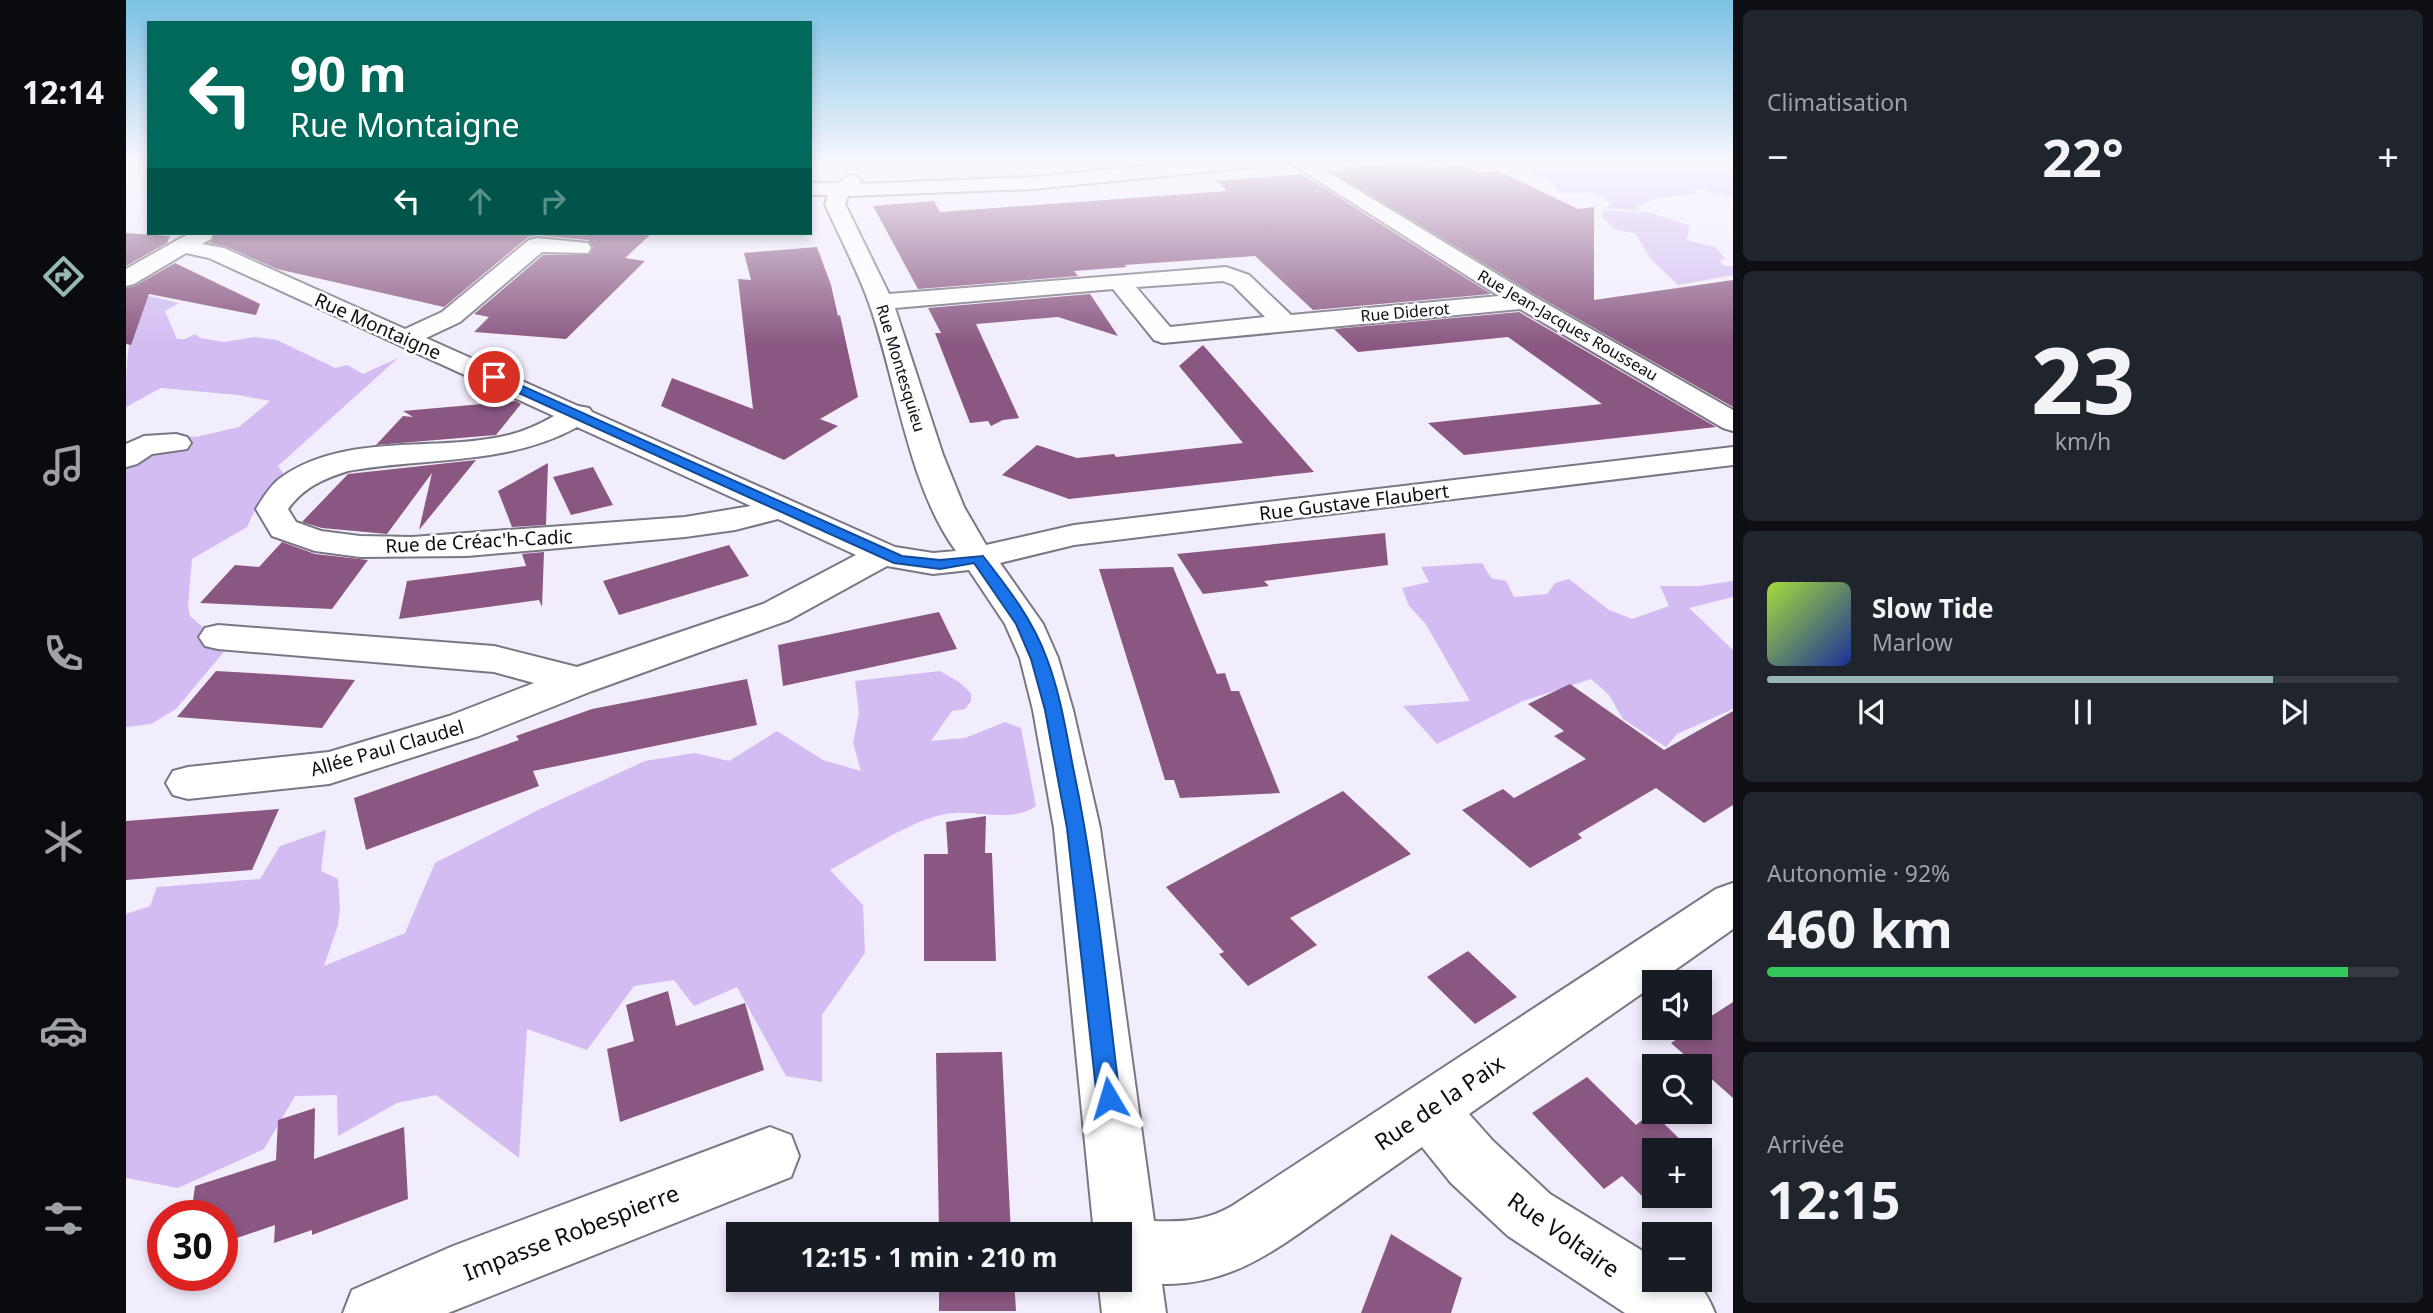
<!DOCTYPE html>
<html lang="fr">
<meta charset="utf-8">
<style>
body{margin:0;font-family:"Noto Sans",sans-serif;background:#20242c;color:#f1f3f6;height:100vh;display:flex;flex-direction:column;font-size:26px;white-space:nowrap}
*{box-sizing:border-box;margin:0}
p{font-size:23px;color:#9ea1a6}
.icon{flex:none;width:38px;height:38px;fill:none;stroke:currentColor;stroke-width:2;stroke-linecap:round;stroke-linejoin:round}
.map{position:relative;flex:1;overflow:hidden}
.sheet{display:flex;flex-direction:column;gap:10px;padding:10px;background:#0d0f14;width:700px}
.sheet>*{flex:none}
.top-card{position:absolute;left:21px;top:21px;width:665px;height:214px;border-radius:0px;box-shadow:0 4px 10px #0003;background:#00695c;color:#fff;overflow:hidden}
.fabs{position:absolute;left:1516px;top:970px;display:grid;gap:14px}
.fabs a{display:grid;place-items:center;width:70px;height:70px;border-radius:0px;background:#171b24;box-shadow:0 4px 10px #0003;font-size:35px}
.speed{position:absolute;left:21px;top:1200px;display:flex;gap:14px;font-size:35px;font-weight:700;text-align:center}
.speed>*{display:grid;place-content:center;width:91px;height:91px;border-radius:50%;background:#171b24;box-shadow:0 4px 10px #0003;line-height:1}
.speed .limit{border:10px solid #d22;background:#fff;color:#111}
.pin{position:absolute;display:grid;place-items:center;width:60px;height:60px;color:#fff;margin:-30px;border:4px solid #fff;border-radius:50%;box-shadow:0 2px 7px #0007}
.me{position:absolute;width:77px;margin:-38px;rotate:353deg;stroke-linejoin:round;filter:drop-shadow(0 0 5px #0008)}
.turn{display:flex;align-items:center;gap:24px;height:147px;padding:0 28px;font-size:32px}
.turn .icon{width:91px;height:91px;stroke-width:2.5}
.turn b{display:block;font-size:49px;line-height:60px}
.lanes{display:flex;align-items:center;height:66px;padding:0 28px;background:#0003;justify-content:center;gap:35px;direction:ltr}
.lanes .off{opacity:.35}
.big{font-size:52px;font-weight:700;line-height:1.1}
.sheet .tile{flex:1;display:flex;flex-direction:column;justify-content:center;gap:10px;min-width:0;padding:0 24px;border-radius:10px;background:#20242c}
.sheet .dial{align-items:center;gap:0}
.dial b{font-size:91px;line-height:1}
.song{display:flex;align-items:center;gap:21px}
.cover{width:84px;height:84px;border-radius:10px;background:linear-gradient(135deg,hsl(80 70% 55%),hsl(230 70% 35%))}
.played{height:7px;border-radius:4px;background:linear-gradient(90deg,#97b7b2 80%,#363941 80%)}
.keys{display:flex;justify-content:space-around;direction:ltr}
.heat{display:flex;justify-content:space-between;align-items:center;font-size:38px;direction:ltr}
.charge{height:10px;border-radius:5px;background:linear-gradient(90deg,#34c759 92%,#363941 0)}
.trip{position:absolute;left:600px;top:1222px;width:406px;height:70px;border-radius:0px;background:#171b24;box-shadow:0 4px 10px #0003;font-weight:700;line-height:70px;text-align:center}
main{display:flex;flex:1;min-height:0}
.tabs{display:flex;flex-direction:column;width:126px;justify-content:space-around;align-items:center;background:#090b0e;color:#9ea1a6}
.tabs .icon{width:49px;height:49px}
.tabs .active{color:#97b7b2}
.tabs b{font-size:32px;color:#f1f3f6}
.map>svg:first-child{display:block}
.green{fill:#d2bcf2}
.building{fill:#8a5782}
.lines{fill:none;stroke-linecap:round;stroke-linejoin:round}
.minor-casing{stroke:#7b7683;stroke-width:4}
.minor{fill:#fff;fill-rule:evenodd}
.route{fill:#1a73e8;stroke:#114b97;stroke-width:2}
.labels{text-anchor:middle;dominant-baseline:central;stroke-width:5;stroke-linejoin:round;paint-order:stroke}
.far-street-label{font-size:16px;fill:#0f0d12;stroke:#fdfdfd}
.street-label{font-size:19px;fill:#0f0d12;stroke:#fdfdfd}
.near-street-label{font-size:23px;fill:#0f0d12;stroke:#fdfdfd}
</style>
<main>
<nav class="tabs">
<b>12:14</b>
<svg class="icon active" aria-label="directions" viewBox="0 0 24 24"><path d="M12 3l9 9-9 9-9-9zM9 14v-3h6M13 9l2 2-2 2"/></svg>
<svg class="icon" aria-label="music" viewBox="0 0 24 24"><path d="M9 18V5l10-2v13"/><circle cx="6" cy="18" r="3"/><circle cx="16" cy="16" r="3"/></svg>
<svg class="icon" aria-label="phone" viewBox="0 0 24 24"><path d="M5 4h4l2 5-3 2q2 4 5 5l2-3 5 2v4C11 20 4 13 5 4z"/></svg>
<svg class="icon" aria-label="climate" viewBox="0 0 24 24"><path d="M12 3v18M4 7l16 10M4 17L20 7"/></svg>
<svg class="icon" aria-label="car" viewBox="0 0 24 24"><path d="M5 17H2v-5l4-1 3-4h7l3 4 3 1v5h-3M9 17h6M6 11h13"/><circle cx="7" cy="17" r="2"/><circle cx="17" cy="17" r="2"/></svg>
<svg class="icon" aria-label="filters" viewBox="0 0 24 24"><path d="M4 7h16M4 17h16"/><circle cx="9" cy="7" r="2"/><circle cx="15" cy="17" r="2"/></svg>
</nav>
<div class="map">
<svg width="1607" height="1313" viewBox="0 0 1607 1313">
<rect width="100%" height="100%" fill="#f2edfc"/>
<!-- green -->
<path class="green" d="M 1607,161 L 1607,197 L 1574,189 L 1567,191 L 1568,194 L 1536,197 L 1509,207 L 1514,211 L 1479,208 L 1485,202 L 1467,192 L 1433,193 L 1425,181 L 1403,175 L 1407,169 L 1396,161 Z
M 1477,210 L 1525,213 L 1564,226 L 1560,240 L 1589,247 L 1600,259 L 1593,260 L 1598,266 L 1607,266 L 1607,275 L 1552,285 L 1525,259 L 1510,234 L 1488,229 L 1476,216 Z
M 23,296 L 53,303 L 39,311 L 51,339 L 59,339 L 69,334 L 74,338 L 98,342 L 129,337 L 151,340 L 209,368 L 221,365 L 237,374 L 272,358 L 152,466 L 159,476 L 134,499 L 121,527 L 66,559 L 62,606 L 64,616 L 101,648 L 50,709 L 25,724 L 0,727 L 0,467 L 48,435 L 70,437 L 113,427 L 144,401 L 112,395 L 35,388 L 0,407 C 0,372 0,316 23,296 Z
M 1356,563 L 1365,578 L 1380,581 L 1388,597 L 1421,594 L 1429,583 L 1443,579 L 1483,610 L 1506,619 L 1543,606 L 1534,586 L 1573,586 L 1607,581 L 1607,597 L 1563,608 L 1607,650 L 1607,709 L 1551,734 L 1540,747 L 1497,719 L 1483,695 L 1465,679 L 1397,701 L 1311,744 L 1277,706 L 1344,701 L 1299,623 L 1283,606 L 1276,588 L 1303,582 L 1295,567 Z
M 814,671 L 833,682 L 845,693 L 845,701 L 839,709 L 826,711 L 805,741 L 839,738 L 879,722 L 895,728 L 910,806 C 883,825 846,807 815,815 C 783,822 734,854 704,870 L 737,905 L 739,953 L 696,1015 L 696,1082 L 660,1076 L 611,987 L 568,1006 L 548,980 L 508,986 L 461,1050 L 401,1029 L 393,1158 L 310,1095 L 271,1103 L 212,1136 L 211,1095 L 169,1096 L 138,1149 L 52,1188 L 0,1178 L 0,914 L 24,906 L 31,887 L 134,879 L 154,846 L 200,830 L 195,871 L 212,879 L 214,908 L 212,925 L 198,966 L 279,933 L 309,863 L 414,809 L 519,761 L 569,753 L 603,761 L 651,731 L 697,760 L 735,771 L 727,743 L 733,713 L 729,681 Z"/>
<!-- building -->
<path class="building" d="M 1272,162 L 1292,162 L 1303,167 L 1335,164 L 1354,173 L 1373,171 L 1452,209 L 1468,207 L 1468,300 L 1607,280 L 1607,407 L 1408,294 L 1206,172 L 1221,170 L 1216,167 Z
M 1176,174 L 1365,294 L 1187,310 L 1129,256 L 998,265 L 1001,267 L 948,271 L 952,276 L 792,289 L 747,206 L 808,201 L 814,212 L 1101,191 L 1090,181 Z
M 0,233 L 44,236 L 41,243 L 0,266 Z
M 89,233 L 526,233 L 499,258 L 519,261 L 440,339 L 348,332 L 363,317 L 348,314 L 417,255 L 464,254 L 467,247 L 462,240 L 411,235 L 402,237 L 318,307 L 151,269 L 99,246 L 84,243 Z
M 691,247 L 705,285 L 712,316 L 714,315 L 732,397 L 694,419 L 712,426 L 658,460 L 535,406 L 546,378 L 627,409 L 612,279 L 625,280 L 618,253 Z
M 49,263 L 134,304 L 130,315 L 23,294 L 5,345 L 0,344 L 0,288 L 9,286 Z
M 964,294 L 992,336 L 932,317 L 850,324 L 893,418 L 877,420 L 865,426 L 862,421 L 844,423 L 809,333 L 815,333 L 802,308 Z
M 1393,312 L 1590,427 L 1338,455 L 1302,423 L 1476,404 L 1382,337 L 1232,352 L 1208,329 Z
M 1077,345 L 1188,472 L 943,499 L 876,475 L 911,445 L 951,458 L 988,454 L 990,457 L 1117,443 L 1053,366 Z
M 390,401 L 395,404 L 370,435 L 250,445 L 277,416 L 287,417 L 277,411 Z
M 350,460 L 293,530 L 306,473 L 261,534 L 196,528 L 176,522 L 222,474 Z
M 422,463 L 420,525 L 386,527 L 372,491 Z
M 467,467 L 487,505 L 445,515 L 427,477 Z
M 1259,533 L 1262,565 L 1138,581 L 1143,586 L 1077,594 L 1051,554 Z
M 156,542 L 189,554 L 242,560 L 206,609 L 74,603 L 109,565 L 133,567 Z
M 603,545 L 623,576 L 493,615 L 477,581 Z
M 418,552 L 416,607 L 413,600 L 273,619 L 281,581 L 400,566 L 396,554 Z
M 1047,567 L 1091,674 L 1099,673 L 1105,691 L 1113,691 L 1154,793 L 1054,798 L 1048,780 L 1039,780 L 973,569 Z
M 813,612 L 831,649 L 657,686 L 652,645 Z
M 90,671 L 159,675 L 229,680 L 196,728 L 51,717 Z
M 621,679 L 631,725 L 407,771 L 413,786 L 240,850 L 228,798 L 393,740 L 390,736 L 466,709 Z
M 1444,684 L 1538,750 L 1607,711 L 1607,805 L 1578,823 L 1530,788 L 1452,834 L 1456,838 L 1404,868 L 1336,810 L 1377,789 L 1388,798 L 1460,759 L 1428,736 L 1438,731 L 1402,704 Z
M 1217,791 L 1285,854 L 1164,918 L 1191,945 L 1122,986 L 1093,954 L 1098,952 L 1040,887 Z
M 153,809 L 126,870 L 0,880 L 0,821 Z
M 860,816 L 859,853 L 866,853 L 870,961 L 798,961 L 798,854 L 822,854 L 820,822 Z
M 1342,951 L 1391,997 L 1349,1024 L 1301,977 Z
M 542,991 L 550,1026 L 619,1003 L 638,1070 L 494,1122 L 481,1049 L 508,1041 L 500,1005 Z
M 1607,1002 L 1607,1098 L 1545,1043 L 1569,1027 L 1573,1027 L 1573,1024 Z
M 876,1052 L 885,1234 L 813,1234 L 810,1053 Z
M 1461,1077 L 1510,1125 L 1526,1112 L 1565,1150 L 1528,1150 L 1528,1190 L 1518,1198 L 1496,1176 L 1478,1189 L 1406,1113 Z
M 189,1108 L 188,1159 L 278,1127 L 282,1199 L 186,1235 L 186,1230 L 148,1243 L 149,1225 L 96,1243 L 96,1216 L 65,1216 L 69,1186 L 150,1160 L 152,1120 Z
M 1265,1234 L 1336,1278 L 1325,1313 L 1235,1313 Z
M 813,1279 L 888,1279 L 890,1311 L 813,1311 Z"/>
<g class="lines">
<!-- minor casing -->
<g class="minor-casing">
<path id="minor" d="M 1072,161 L 1138,161 L 1129,167 L 907,189 L 722,196 L 719,204 L 763,294 L 1100,267 L 1123,275 L 1165,315 L 1373,296 L 1161,161 L 1184,161 L 1407,296 L 1607,410 L 1607,431 L 1597,428 L 1394,309 L 1037,343 L 1028,340 L 987,289 L 769,308 L 817,455 L 838,507 L 860,545 L 948,525 L 1607,447 L 1607,465 L 948,545 L 874,563 L 917,624 L 932,658 L 947,710 L 974,828 L 1028,1221 C 1057,1222 1080,1221 1106,1206 L 1590,889 L 1607,883 L 1607,929 L 1532,982 L 1528,982 L 1528,985 L 1343,1114 L 1367,1141 L 1424,1194 L 1528,1258 L 1528,1279 C 1565,1279 1574,1276 1589,1313 L 1499,1313 L 1382,1236 L 1325,1183 L 1296,1147 C 1265,1169 1233,1191 1202,1213 C 1148,1251 1105,1285 1036,1284 L 1040,1313 L 976,1313 L 972,1279 L 994,1279 L 994,1234 L 968,1234 L 928,828 L 907,710 L 894,658 L 879,624 L 843,570 L 807,574 L 761,566 L 663,620 L 466,691 L 353,736 L 203,784 L 62,799 L 47,795 L 40,783 L 47,771 L 62,767 L 203,752 L 323,716 L 408,683 L 368,672 L 92,649 L 79,646 L 73,637 L 79,628 L 92,625 L 368,646 L 451,667 L 637,604 L 730,555 L 652,519 L 609,530 L 559,537 L 341,556 L 234,557 L 189,551 L 146,536 L 130,509 C 136,499 144,486 153,479 C 218,431 309,453 383,435 C 399,431 414,424 428,416 L 83,258 L 60,253 L 8,284 L 0,286 L 0,269 L 64,233 L 87,233 L 85,239 L 76,244 L 98,248 L 279,329 L 316,312 L 403,240 L 411,238 L 462,243 L 465,248 L 462,253 L 416,252 L 334,322 L 300,338 L 452,406 L 463,408 L 466,412 L 769,547 L 807,553 L 830,551 C 782,486 770,378 743,303 C 731,269 713,236 699,204 L 702,195 L 684,195 L 684,183 L 711,183 L 725,175 L 732,177 L 735,181 L 733,184 L 907,177 ZM 1097,281 L 1107,285 L 1139,317 L 1044,327 L 1010,287 ZM 451,427 L 625,506 L 559,517 L 286,537 L 234,536 L 195,531 L 170,522 L 162,509 C 178,487 197,479 222,471 C 299,457 381,466 451,427 Z
M 50,434 L 61,437 L 65,443 L 61,449 L 26,454 L 11,464 L 0,467 L 0,444 L 18,436 Z
M 644,1127 L 665,1135 L 673,1156 L 665,1177 L 322,1313 L 217,1313 L 226,1290 L 327,1246 Z"/>
</g>
<!-- minor -->
<use href="#minor" class="minor"/>
</g>
<!-- sky -->
<linearGradient id="sky" x2="0" y2="1"><stop stop-color="#7bc1e4"/><stop offset="0.47" stop-color="#f9f7fe"/><stop offset="1" stop-color="#f9f7fe" stop-opacity="0"/></linearGradient>
<rect width="1607" height="345" fill="url(#sky)"/>
<!-- route -->
<path class="route" d="M 364,375 L 372,375 L 776,556 L 814,560 L 857,556 C 882,588 907,620 921,659 C 934,693 940,731 947,767 C 970,876 980,987 994,1098 L 991,1106 L 983,1109 L 974,1106 L 971,1098 L 941,828 L 919,710 L 905,659 L 890,624 L 848,563 L 814,569 L 768,563 L 364,380 Z"/>
<g class="labels">
<!-- far-street labels -->
<g class="far-street-label">
<text transform="translate(1279 312) rotate(-5)">Rue Diderot</text>
<text transform="translate(1442 325) rotate(30)">Rue Jean-Jacques Rousseau</text>
<text transform="translate(775 368) rotate(73)">Rue Montesquieu</text>
</g>
<!-- street labels -->
<g class="street-label">
<text transform="translate(252 326) rotate(24)">Rue Montaigne</text>
<text transform="translate(1228 502) rotate(-7)">Rue Gustave Flaubert</text>
<text transform="translate(353 541) rotate(-3)">Rue de Créac'h-Cadic</text>
<text transform="translate(261 748) rotate(-16)">Allée Paul Claudel</text>
</g>
<!-- near-street labels -->
<g class="near-street-label">
<text transform="translate(1313 1102) rotate(-34)">Rue de la Paix</text>
<text transform="translate(445 1232) rotate(-21)">Impasse Robespierre</text>
<text transform="translate(1438 1234) rotate(35)">Rue Voltaire</text>
</g>
</g>
</svg>
<div class="fabs">
<a><svg class="icon" aria-label="sound" viewBox="0 0 24 24"><path d="M4 9h4l5-4v14l-5-4H4zM17 9q2 3 0 6"/></svg></a>
<a><svg class="icon" aria-label="search" viewBox="0 0 24 24"><circle cx="10" cy="10" r="6"/><path d="M15 15l6 6"/></svg></a>
<a>+</a>
<a>−</a>
</div>
<div class="speed"><div class="limit">30</div></div>
<div class="pin" style="left:368px;top:377px;background:#d93025"><svg class="icon" aria-label="arrive" viewBox="0 0 24 24"><path d="M6 21V4h12l-3 4 3 4H6"/></svg></div>
<svg class="me" style="left:983px;top:1098px" viewBox="-20 -20 40 40"><path d="M0-17L14 15 0 8-14 15z" fill="#1a73e8" stroke="#fff" stroke-width="4"/></svg>
<div class="trip">12:15 · 1 min · 210 m</div>
<div class="top-card">
<div class="turn"><svg class="icon" aria-label="left" viewBox="0 0 24 24"><path d="M17 20v-9H6M10 6l-5 5 5 5"/></svg><div><b>90 m</b>Rue Montaigne</div></div>
<div class="lanes"><svg class="icon" aria-label="left" viewBox="0 0 24 24"><path d="M17 20v-9H6M10 6l-5 5 5 5"/></svg><svg class="icon off" aria-label="ahead" viewBox="0 0 24 24"><path d="M12 20V5M6 11l6-6 6 6"/></svg><svg class="icon off" aria-label="right" viewBox="0 0 24 24"><path d="M7 20v-9h11M14 6l5 5-5 5"/></svg></div>
</div>
</div>
<section class="sheet">
<div class="tile"><p>Climatisation</p>
<div class="heat"><a>−</a><b class="big">22°</b><a>+</a></div>
</div>
<div class="tile dial"><b>23</b><p>km/h</p></div>
<div class="tile">
<div class="song"><i class="cover"></i><div><b>Slow Tide</b><p>Marlow</p></div></div>
<div class="played"></div>
<div class="keys"><svg class="icon" aria-label="previous" viewBox="0 0 24 24"><path d="M18 5L8 12l10 7zM5 5v14"/></svg><svg class="icon" aria-label="pause" viewBox="0 0 24 24"><path d="M8 5v14M16 5v14"/></svg><svg class="icon" aria-label="next" viewBox="0 0 24 24"><path d="M6 5l10 7-10 7zM19 5v14"/></svg></div>
</div>
<div class="tile"><p>Autonomie · 92%</p><b class="big">460 km</b><div class="charge"></div></div>
<div class="tile"><p>Arrivée</p><b class="big">12:15</b></div>
</section>
</main>
